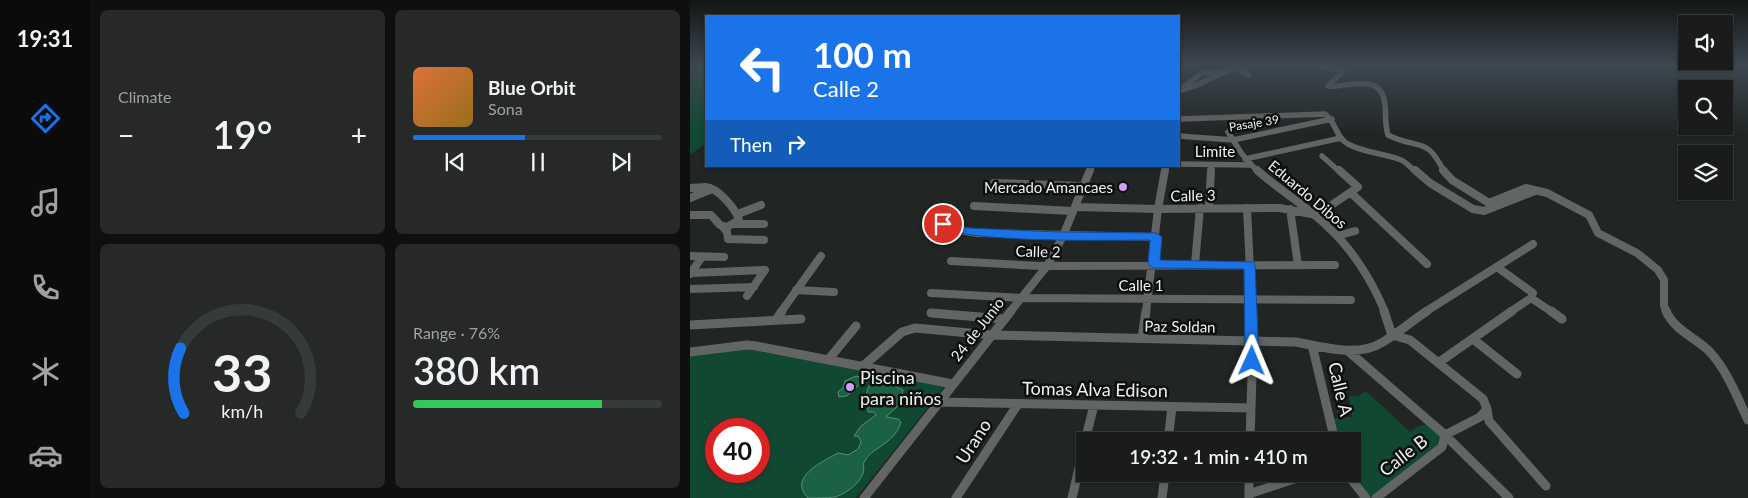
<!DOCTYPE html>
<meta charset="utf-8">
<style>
body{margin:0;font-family:Lato,sans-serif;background:#262928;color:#f1f3f6;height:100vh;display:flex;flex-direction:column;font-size:19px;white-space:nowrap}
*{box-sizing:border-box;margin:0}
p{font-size:16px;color:#9fa1a3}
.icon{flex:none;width:28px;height:28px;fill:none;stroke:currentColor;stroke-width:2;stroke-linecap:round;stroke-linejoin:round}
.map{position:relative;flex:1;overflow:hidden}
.panel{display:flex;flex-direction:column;gap:10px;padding:10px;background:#0e0f0f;width:600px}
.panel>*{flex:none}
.banner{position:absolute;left:15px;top:15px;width:475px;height:152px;border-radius:0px;box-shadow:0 1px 4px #0004,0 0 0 1px #373a3a;background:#1a73e8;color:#fff;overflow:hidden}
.fabs{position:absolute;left:988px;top:15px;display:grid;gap:10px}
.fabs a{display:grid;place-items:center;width:55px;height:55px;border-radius:0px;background:#191c1b;box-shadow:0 1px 4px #0004,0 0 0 1px #373a3a;font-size:25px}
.speed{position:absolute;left:15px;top:418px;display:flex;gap:10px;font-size:25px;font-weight:700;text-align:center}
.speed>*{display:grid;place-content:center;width:65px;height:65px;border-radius:50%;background:#191c1b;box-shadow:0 1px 4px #0004,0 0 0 1px #373a3a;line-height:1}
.speed .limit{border:8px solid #d22;background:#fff;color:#111}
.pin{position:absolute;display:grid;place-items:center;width:42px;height:42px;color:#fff;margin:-21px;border:2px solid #fff;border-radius:50%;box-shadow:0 1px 5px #0007}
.me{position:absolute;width:55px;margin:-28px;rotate:1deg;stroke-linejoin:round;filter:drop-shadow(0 0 4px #0008)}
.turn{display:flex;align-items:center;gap:18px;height:105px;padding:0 25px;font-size:22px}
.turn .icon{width:65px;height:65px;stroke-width:2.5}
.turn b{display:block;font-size:35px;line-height:42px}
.then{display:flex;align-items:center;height:48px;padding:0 25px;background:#0003;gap:10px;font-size:19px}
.big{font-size:38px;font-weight:600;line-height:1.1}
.panel .card{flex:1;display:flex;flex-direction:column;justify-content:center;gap:8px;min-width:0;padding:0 18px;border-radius:8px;background:#262928}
.panel .dial{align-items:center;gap:0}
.dial svg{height:130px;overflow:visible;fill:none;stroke:#373a3a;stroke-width:7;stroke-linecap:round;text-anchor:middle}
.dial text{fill:#f1f3f6;stroke:none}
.song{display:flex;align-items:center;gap:15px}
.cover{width:60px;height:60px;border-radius:8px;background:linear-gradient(135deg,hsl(20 70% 55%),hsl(40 70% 35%))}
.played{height:5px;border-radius:2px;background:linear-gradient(90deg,#1a73e8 45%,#373a3a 45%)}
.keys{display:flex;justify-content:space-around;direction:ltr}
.heat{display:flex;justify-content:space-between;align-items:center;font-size:28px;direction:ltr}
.charge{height:8px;border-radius:4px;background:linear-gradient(90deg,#34c759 76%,#373a3a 0)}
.panel .tiles{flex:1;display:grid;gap:10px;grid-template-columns:repeat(2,1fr)}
.trip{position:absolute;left:386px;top:432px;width:285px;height:50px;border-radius:0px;background:#191c1b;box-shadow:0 1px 4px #0004,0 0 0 1px #373a3a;font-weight:600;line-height:50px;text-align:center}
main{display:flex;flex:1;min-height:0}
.dock{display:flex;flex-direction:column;width:90px;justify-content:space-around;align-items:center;background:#0a0b0b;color:#9fa1a3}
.dock .icon{width:35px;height:35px}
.dock .selected{color:#1a73e8}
.dock b{font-size:22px;color:#f1f3f6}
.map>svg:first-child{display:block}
.green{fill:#114831;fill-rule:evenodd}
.water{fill:#1b6245;stroke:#5a8d78}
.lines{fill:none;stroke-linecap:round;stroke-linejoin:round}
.minor-far2{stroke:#626563;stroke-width:5.5}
.minor-far1{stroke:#626563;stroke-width:8}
.minor{stroke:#626563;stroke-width:9}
.route{fill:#1a73e8;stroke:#114b97}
.poi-dot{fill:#d69bfa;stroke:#0d0f0e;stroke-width:2}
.labels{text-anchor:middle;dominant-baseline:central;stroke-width:5;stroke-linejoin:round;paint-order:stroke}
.far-street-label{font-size:12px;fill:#edf0ee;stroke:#0d0f0e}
.street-label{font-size:15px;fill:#edf0ee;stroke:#0d0f0e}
.poi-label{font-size:15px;fill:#edf0ee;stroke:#0d0f0e;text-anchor:end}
.near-poi-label{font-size:18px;fill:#edf0ee;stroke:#0d0f0e;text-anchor:start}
.near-street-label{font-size:18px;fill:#edf0ee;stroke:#0d0f0e}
</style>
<main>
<nav class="dock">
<b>19:31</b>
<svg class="icon selected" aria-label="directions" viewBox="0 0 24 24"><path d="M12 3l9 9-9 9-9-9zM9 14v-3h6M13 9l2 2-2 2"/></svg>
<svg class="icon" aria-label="music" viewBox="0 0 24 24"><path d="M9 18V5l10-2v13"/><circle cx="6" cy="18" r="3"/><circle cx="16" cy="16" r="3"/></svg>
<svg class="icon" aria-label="phone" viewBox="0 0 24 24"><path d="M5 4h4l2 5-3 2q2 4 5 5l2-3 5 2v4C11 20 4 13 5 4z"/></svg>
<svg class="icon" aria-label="climate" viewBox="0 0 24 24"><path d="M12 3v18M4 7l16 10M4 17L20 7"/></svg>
<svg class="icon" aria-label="car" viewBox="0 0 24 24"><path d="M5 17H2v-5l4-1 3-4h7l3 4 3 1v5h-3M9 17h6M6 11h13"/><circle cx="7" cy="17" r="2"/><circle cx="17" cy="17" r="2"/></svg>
</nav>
<section class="panel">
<div class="tiles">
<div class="card"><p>Climate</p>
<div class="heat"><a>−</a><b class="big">19°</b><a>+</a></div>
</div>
<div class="card">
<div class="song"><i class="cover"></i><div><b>Blue Orbit</b><p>Sona</p></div></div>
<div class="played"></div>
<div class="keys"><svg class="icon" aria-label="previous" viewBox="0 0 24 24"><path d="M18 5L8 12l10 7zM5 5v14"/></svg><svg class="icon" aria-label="pause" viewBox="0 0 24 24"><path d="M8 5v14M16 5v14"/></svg><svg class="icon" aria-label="next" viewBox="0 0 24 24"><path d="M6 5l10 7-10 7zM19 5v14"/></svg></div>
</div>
<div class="card dial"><svg viewBox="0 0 100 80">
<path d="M14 69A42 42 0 1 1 86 69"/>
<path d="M14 69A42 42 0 0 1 12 29" stroke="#1a73e8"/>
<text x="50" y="56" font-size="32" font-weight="700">33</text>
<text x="50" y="72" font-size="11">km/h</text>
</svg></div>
<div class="card"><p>Range · 76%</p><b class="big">380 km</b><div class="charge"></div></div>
</div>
</section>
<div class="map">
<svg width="1058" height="498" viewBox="0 0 1058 498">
<rect width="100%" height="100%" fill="#212624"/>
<!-- green -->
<path class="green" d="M 0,64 L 16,64 L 16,143 L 0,155 Z
M 56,349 L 255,386 L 166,498 L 0,498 L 0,355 ZM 26,429 L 69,429 L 69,471 L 26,471 Z
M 676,391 L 720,432 L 729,426 L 737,424 L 750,435 L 750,442 L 742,453 L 679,498 L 662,474 L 662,441 L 648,441 L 644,418 L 662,417 L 659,396 L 668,396 Z"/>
<!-- water -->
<path class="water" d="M 166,376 L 171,377 L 170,384 L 157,396 L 149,397 L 148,392 L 153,388 L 155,381 Z
M 191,379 L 213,390 L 210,404 L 196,417 L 208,419 L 211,422 C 207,437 195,443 184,451 C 179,454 176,459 173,464 C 178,478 158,493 145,497 C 137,498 126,498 118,498 C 97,477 134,461 148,453 L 158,455 L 168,449 L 171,442 L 168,436 L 164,436 L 171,426 L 186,415 L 184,412 L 178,412 C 178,397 171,385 191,379 Z"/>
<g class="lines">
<!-- minor-far2 -->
<path class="minor-far2" d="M 630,64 L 635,68 L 641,68
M 646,66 L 651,67 L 653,70 L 641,69 Z
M 649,71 L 651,73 L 638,86 C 656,88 688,73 694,99 C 697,111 694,123 698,135 C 727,150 737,135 754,172
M 490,90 L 512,73 L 532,72
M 489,91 L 507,85 L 545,67 L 559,75
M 489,119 L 635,114 C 646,122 646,138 658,144 C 674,153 694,153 711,160 C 716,162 721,168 726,172
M 538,132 L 552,154 L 568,172
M 489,136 L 543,140 L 642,119
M 632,156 L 650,172
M 555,159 L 651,138
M 489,164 L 561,165
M 400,172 L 402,166
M 475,172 L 476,166
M 521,172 L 521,165"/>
<!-- minor-far1 -->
<path class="minor-far1" d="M 567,170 C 589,190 615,205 637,226 C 662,249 682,281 695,312
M 725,170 L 740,183 L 783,209 L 794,211 L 845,191
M 753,170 L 762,180 L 799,203 L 836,188 L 857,193 L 899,215 L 908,233 L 947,253 L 968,270 L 974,280 L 974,306 L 977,312
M 304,183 L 394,186
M 0,188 C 5,188 11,187 16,187 C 28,188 46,209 49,220 L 37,227 L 30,225 L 21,215 L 0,215
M 661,193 L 737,264
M 0,198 L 22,189
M 284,206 L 383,211
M 385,207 L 468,209 L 590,208 L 621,214 L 630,213 L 668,187 L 649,170
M 519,208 L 521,170
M 557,208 L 562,312
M 600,209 L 608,265
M 48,214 L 71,205
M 43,224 L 74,224
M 253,224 L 269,230 L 287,233 L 466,237
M 33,227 L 37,232 L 38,239 L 74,240
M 647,236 L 665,231
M 0,256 L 34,257
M 261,261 L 350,266 L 645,265
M 505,264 L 510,208
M 807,267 L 843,293 L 841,298 L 820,312
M 1,273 L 75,270
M 0,274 L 12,257
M 0,289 L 64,287
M 106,290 L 144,292
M 241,293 L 331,298 L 661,300
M 57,296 L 75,270
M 841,298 L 862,312
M 91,312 L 131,256
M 320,312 L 357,266 L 373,236 L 400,170
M 456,312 L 468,209 L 475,170
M 735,312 L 843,244"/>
<!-- minor -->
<path class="minor" d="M 694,311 L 702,335
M 861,311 L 872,319
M 976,311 C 985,331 1005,337 1019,351 C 1037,370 1047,397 1058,420
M 241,313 L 314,319
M 86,320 L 92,311
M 0,325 L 111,319
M 452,338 L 456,311
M 783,339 L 827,374
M 622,345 L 645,441
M 657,350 L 755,435 L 819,498
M 0,352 L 57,345 L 66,346 L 263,384
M 138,360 L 166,326
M 748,363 L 822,311
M 172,367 L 212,332 L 225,328 L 301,335 L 606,342 C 633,347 668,358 693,342 C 708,333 722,321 737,311
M 248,402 L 561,408
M 797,409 L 799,421 L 856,486
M 395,441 L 404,405
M 478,441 L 482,407
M 560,441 L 563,341 L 562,311
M 559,474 L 559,498
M 657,474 L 676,498
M 559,494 L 619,474
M 174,498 L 321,311
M 266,498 L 328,404
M 382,498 L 395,442
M 472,498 L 475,474
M 686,498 L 752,447 L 755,435 L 790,417 L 797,409 L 793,399 L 720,340 L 702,335"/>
</g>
<!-- sky -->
<linearGradient id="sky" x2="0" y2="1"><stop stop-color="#121514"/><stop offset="0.48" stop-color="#3d4750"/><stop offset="1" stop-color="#3d4750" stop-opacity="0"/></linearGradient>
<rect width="1058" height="134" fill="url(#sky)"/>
<!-- route -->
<path class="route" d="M 253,221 L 262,225 L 279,228 L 368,232 L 466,233 L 472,237 L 470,260 L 564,262 L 565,265 L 569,361 L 567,365 L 562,366 L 557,365 L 555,361 L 554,269 L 463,268 L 458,264 L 460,240 C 427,240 263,244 247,224 Z"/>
<!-- markers -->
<g class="poi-dot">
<circle cx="433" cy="187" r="5"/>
<circle cx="160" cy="387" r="5"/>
</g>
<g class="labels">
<!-- far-street labels -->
<g class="far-street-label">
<text transform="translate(564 123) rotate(-9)">Pasaje 39</text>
</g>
<!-- street labels -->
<g class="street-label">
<text x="525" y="151">Limite</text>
<text transform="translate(618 194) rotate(40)">Eduardo Dibos</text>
<text transform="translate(503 195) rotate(-1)">Calle 3</text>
<text transform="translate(348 251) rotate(1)">Calle 2</text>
<text x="451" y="285">Calle 1</text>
<text transform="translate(490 326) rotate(1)">Paz Soldan</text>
<text transform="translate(287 329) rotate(-52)">24 de Junio</text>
</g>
<!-- poi labels -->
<g class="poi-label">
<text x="423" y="187">Mercado Amancaes</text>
</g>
<!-- near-poi labels -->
<g class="near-poi-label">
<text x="170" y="377">Piscina<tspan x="170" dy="21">para niños</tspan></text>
</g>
<!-- near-street labels -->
<g class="near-street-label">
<text transform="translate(405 389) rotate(1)">Tomas Alva Edison</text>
<text transform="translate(651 389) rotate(77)">Calle A</text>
<text transform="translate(283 441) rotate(-57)">Urano</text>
<text transform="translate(713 455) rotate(-38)">Calle B</text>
</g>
</g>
</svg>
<div class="fabs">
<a><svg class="icon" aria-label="sound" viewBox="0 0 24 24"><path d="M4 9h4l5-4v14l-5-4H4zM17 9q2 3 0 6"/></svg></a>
<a><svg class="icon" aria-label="search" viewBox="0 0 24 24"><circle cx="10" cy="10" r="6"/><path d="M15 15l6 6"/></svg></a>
<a><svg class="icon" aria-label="layers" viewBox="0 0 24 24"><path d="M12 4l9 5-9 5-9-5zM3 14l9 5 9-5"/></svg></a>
</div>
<div class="speed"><div class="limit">40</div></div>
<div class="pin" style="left:253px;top:224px;background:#d93025"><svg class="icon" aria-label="arrive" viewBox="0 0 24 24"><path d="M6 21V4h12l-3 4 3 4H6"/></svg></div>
<svg class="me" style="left:562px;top:361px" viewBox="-20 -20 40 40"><path d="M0-17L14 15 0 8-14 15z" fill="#1a73e8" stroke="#fff" stroke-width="4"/></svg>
<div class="trip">19:32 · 1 min · 410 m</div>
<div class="banner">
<div class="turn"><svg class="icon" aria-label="left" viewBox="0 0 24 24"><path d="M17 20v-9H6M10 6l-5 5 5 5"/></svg><div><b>100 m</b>Calle 2</div></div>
<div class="then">Then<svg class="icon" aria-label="right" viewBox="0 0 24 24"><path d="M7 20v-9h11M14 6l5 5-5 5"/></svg></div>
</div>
</div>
</main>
